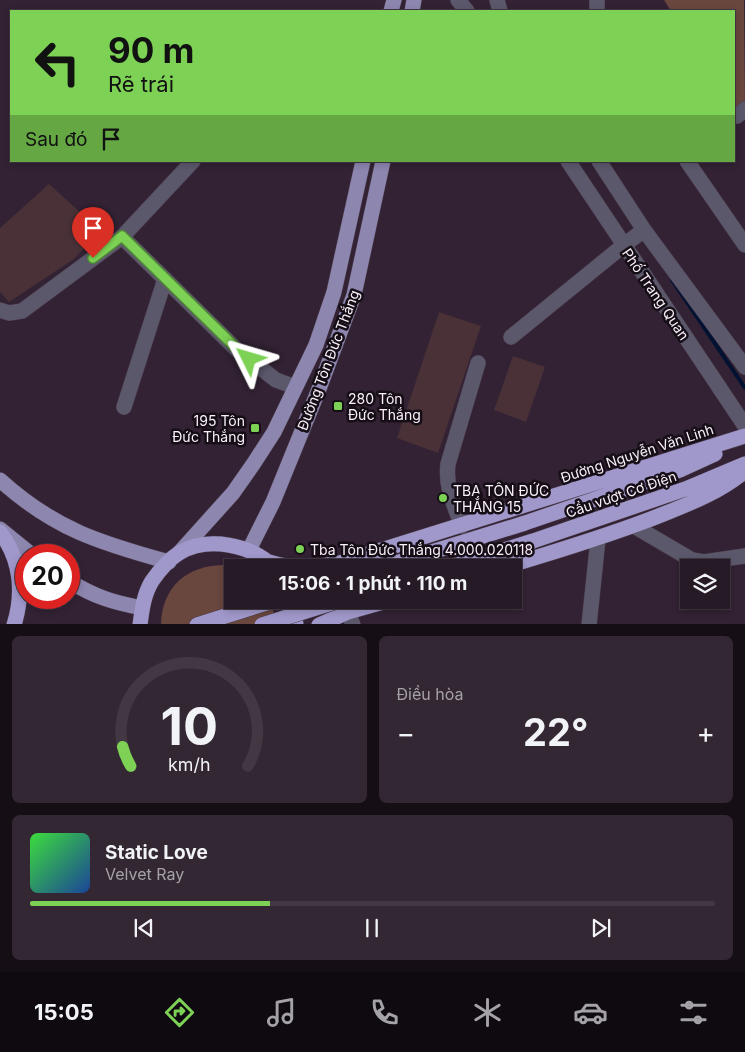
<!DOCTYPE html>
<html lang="vi">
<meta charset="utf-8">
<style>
body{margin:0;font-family:Inter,sans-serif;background:#322732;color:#f1f3f6;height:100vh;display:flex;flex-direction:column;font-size:19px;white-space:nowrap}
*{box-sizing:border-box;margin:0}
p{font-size:16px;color:#a4a1a7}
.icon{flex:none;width:28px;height:28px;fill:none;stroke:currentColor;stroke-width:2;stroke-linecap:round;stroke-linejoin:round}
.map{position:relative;height:624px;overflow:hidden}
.drawer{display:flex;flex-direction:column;gap:12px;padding:12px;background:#150e15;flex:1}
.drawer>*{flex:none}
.guide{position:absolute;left:10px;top:10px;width:725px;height:152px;border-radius:0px;box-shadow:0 2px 8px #0003,0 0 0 1px #423843;background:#7dd154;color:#111;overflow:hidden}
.buttons{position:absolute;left:680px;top:559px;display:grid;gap:10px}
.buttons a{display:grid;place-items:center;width:50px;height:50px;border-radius:0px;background:#261a26;box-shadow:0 2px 8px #0003,0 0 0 1px #423843;font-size:25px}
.speed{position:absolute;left:15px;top:544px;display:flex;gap:10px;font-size:25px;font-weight:700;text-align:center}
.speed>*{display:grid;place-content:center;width:65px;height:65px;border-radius:50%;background:#261a26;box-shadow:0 2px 8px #0003,0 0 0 1px #423843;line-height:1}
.speed .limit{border:8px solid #d22;background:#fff;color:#111}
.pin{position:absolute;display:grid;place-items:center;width:42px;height:42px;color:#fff;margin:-51px -21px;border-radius:50% 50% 50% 0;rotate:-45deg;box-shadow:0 0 5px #0007}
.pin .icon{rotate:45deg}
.me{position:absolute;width:55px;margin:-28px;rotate:310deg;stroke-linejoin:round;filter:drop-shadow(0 0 4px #0008)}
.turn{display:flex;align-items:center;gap:18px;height:105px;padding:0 15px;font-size:22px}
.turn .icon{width:65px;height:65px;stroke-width:2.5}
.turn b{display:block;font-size:35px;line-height:42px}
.then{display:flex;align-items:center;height:48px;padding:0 15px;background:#0003;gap:10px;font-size:19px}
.big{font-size:38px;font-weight:700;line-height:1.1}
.drawer .widget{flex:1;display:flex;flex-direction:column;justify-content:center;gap:8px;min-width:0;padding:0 18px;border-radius:8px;background:#322732}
.drawer .dial{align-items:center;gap:0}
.dial svg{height:130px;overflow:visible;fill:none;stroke:#423843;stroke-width:7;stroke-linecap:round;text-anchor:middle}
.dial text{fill:#f1f3f6;stroke:none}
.song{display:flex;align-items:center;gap:15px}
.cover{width:60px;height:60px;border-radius:8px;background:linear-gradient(135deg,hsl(120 70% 55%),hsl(220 70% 35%))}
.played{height:5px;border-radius:2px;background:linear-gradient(90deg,#7dd154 35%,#423843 35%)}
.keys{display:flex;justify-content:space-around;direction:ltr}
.heat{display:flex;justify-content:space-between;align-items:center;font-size:28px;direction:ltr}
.drawer .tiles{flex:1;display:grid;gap:12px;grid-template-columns:1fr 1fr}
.widget:last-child{grid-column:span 2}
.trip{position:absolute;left:224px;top:559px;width:298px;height:50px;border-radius:0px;background:#261a26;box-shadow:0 2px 8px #0003,0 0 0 1px #423843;font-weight:700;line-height:50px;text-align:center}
.menu{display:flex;height:80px;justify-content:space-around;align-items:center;background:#0f0a0f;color:#a4a1a7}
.menu .icon{width:35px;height:35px}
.menu .current{color:#7dd154}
.menu b{font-size:22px;color:#f1f3f6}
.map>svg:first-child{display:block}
.green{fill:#69463e}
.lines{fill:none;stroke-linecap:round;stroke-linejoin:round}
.stream{stroke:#001132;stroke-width:4}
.building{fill:#4a3138}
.minor-casing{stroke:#4e3f4f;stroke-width:16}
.major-casing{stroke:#4e3f4f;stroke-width:16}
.highway-casing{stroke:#4e3f4f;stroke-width:16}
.minor{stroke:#5b586c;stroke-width:15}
.major{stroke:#8d86af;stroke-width:15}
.highway{stroke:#a098ca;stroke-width:15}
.highway-bridge-casing{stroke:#4e3f4f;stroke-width:16;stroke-linecap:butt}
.highway-bridge{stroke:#a098ca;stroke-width:15}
.route-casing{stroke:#518837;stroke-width:12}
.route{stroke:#7dd154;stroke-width:9}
.poi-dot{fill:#7dd154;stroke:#160e16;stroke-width:2}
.labels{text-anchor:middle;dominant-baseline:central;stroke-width:5;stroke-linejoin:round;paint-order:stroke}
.street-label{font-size:14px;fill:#faeffa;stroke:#160e16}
.poi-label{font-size:14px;fill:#faeffa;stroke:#160e16;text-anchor:start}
</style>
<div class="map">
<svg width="745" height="625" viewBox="0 0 745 625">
<rect width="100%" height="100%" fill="#322233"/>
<!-- green -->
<path class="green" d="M 664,0 L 744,0 L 745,105 L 734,115 L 734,11 L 671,11 Z
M 223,565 L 233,568 L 232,600 L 270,600 L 274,614 L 275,625 L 161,625 C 162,587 186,566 223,565 Z"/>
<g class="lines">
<!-- stream -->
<path class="stream" d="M 672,280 L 745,388"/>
</g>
<!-- building -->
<path class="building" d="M 49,184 L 101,231 L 74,259 L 9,302 L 0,292 L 0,228 Z
M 439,312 L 481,326 L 438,453 L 397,438 Z
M 513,356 L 545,367 L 526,422 L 494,410 Z"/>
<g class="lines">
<!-- minor casing -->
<g class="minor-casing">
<path id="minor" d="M 458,0 L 467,11
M 497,0 L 500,11
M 597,0 L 597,11
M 737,116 L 745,109
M 568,161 L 745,426
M 599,161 L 644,230 L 745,367
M 687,161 L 745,245
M 122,237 L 236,349 L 276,380 L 295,387
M 0,310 L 9,313 L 22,311 L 122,237 L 193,161
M 511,337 L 624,245 L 644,230
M 124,407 L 165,279
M 462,526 C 454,505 445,486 448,464 L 478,363
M 634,526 L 692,560 L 704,562 L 745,556
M 348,612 L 353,625
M 589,625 L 598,539"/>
</g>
<!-- major casing -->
<g class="major-casing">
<path id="major" d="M 391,11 L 394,0
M 412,11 L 414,0
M 0,480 C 54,529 100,543 169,562
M 0,529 L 32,555
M 249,550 L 273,502 L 319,389 L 354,295 L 383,161
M 179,553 L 233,493 L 254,463 L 274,432 L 316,345 L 334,292 L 363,161
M 69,581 C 95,597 112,602 142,608"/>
</g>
<!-- highway casing -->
<g class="highway-casing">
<path id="highway" d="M 0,532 C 21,559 24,593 14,625
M 269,562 L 280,565 L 301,568
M 309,568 L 340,563 L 745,436
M 380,568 L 525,523 L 680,470 L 715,454
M 447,568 L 533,541 L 688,488 L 745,464
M 502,568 C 556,551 609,536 661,515 C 691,503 720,492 745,471
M 293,600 L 296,625
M 140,625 C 142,609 144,594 152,581 C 159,571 168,560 179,553 C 207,536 252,544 274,568
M 197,625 L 276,600
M 319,625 L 348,612 L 390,600"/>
</g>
<!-- minor -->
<use href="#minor" class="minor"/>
<!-- major -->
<use href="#major" class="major"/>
<!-- highway -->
<use href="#highway" class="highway"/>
<!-- highway-bridge casing -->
<g class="highway-bridge-casing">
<path id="highway-bridge" d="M 262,625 L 341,600"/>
</g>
<!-- highway-bridge -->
<use href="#highway-bridge" class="highway-bridge"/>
</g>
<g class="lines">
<!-- route casing -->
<g class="route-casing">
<path id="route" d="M 93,258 L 122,236 L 236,348 L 249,359"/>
</g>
<!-- route -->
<use href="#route" class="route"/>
</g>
<!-- markers -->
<g class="poi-dot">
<rect x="333" y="401" width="10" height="10" rx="2.5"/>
<rect x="250" y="423" width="10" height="10" rx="2.5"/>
<circle cx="443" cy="498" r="5"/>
<circle cx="300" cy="549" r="5"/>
</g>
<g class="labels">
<!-- street labels -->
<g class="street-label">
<text transform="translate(656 294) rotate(56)">Phố Trang Quan</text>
<text transform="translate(328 360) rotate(-69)">Đường Tôn Đức Thắng</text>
<text transform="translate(637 453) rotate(-18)">Đường Nguyễn Văn Linh</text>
<text transform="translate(621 494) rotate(-19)">Cầu vượt Cơ Điện</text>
</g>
<!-- poi labels -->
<g class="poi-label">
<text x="348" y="398">280 Tôn<tspan x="348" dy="16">Đức Thắng</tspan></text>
<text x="245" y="420" text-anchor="end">195 Tôn<tspan x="245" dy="16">Đức Thắng</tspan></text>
<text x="453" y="490">TBA TÔN ĐỨC<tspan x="453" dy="16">THẮNG 15</tspan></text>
<text x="310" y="549">Tba Tôn Đức Thắng 4.000.020118</text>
</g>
</g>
</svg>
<div class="buttons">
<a><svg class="icon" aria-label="layers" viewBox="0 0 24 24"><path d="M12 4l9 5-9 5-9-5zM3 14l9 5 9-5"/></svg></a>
</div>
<div class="speed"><div class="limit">20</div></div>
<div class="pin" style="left:93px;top:258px;background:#d93025"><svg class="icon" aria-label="arrive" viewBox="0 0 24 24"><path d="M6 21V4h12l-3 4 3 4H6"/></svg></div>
<svg class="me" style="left:249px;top:359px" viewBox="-20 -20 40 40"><path d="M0-17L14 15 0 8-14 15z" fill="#7dd154" stroke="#fff" stroke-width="4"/></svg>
<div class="trip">15:06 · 1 phút · 110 m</div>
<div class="guide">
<div class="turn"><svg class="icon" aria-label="left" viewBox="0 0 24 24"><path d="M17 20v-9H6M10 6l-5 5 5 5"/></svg><div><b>90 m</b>Rẽ trái</div></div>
<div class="then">Sau đó<svg class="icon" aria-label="arrive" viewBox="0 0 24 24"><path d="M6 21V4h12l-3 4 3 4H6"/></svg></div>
</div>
</div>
<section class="drawer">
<div class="tiles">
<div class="widget dial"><svg viewBox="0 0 100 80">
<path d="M14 69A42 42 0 1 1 86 69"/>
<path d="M14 69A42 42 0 0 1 9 57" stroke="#7dd154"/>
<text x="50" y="56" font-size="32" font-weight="700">10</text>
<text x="50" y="72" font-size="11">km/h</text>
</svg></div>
<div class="widget"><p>Điều hòa</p>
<div class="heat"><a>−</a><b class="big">22°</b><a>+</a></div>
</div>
<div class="widget">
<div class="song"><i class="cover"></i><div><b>Static Love</b><p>Velvet Ray</p></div></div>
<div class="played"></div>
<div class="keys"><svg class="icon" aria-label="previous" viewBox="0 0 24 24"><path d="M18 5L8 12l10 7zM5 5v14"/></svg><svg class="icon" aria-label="pause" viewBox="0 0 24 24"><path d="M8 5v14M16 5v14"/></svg><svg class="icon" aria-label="next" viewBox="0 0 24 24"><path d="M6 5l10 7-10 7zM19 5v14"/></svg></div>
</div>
</div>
</section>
<nav class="menu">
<b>15:05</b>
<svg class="icon current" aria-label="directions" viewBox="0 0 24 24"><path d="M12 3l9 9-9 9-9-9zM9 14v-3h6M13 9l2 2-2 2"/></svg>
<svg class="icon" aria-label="music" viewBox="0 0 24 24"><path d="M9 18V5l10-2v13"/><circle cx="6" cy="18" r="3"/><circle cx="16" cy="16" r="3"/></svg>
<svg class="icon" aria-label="phone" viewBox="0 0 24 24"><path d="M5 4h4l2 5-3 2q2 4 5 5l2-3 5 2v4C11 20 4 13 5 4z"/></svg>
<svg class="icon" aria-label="climate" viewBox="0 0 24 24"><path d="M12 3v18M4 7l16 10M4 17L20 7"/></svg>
<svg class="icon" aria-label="car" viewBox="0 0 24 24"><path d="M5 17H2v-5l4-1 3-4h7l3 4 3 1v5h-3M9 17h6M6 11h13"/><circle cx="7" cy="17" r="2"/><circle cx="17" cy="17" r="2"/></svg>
<svg class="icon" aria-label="filters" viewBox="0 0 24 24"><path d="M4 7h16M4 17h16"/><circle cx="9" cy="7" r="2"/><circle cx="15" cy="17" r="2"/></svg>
</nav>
